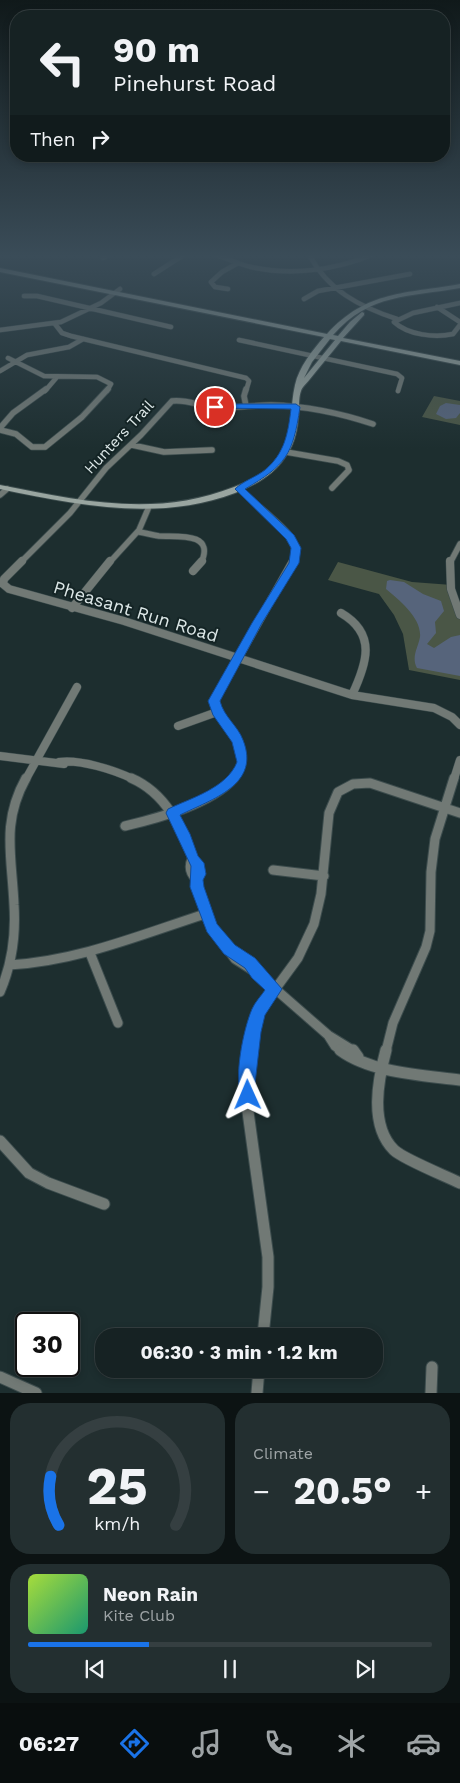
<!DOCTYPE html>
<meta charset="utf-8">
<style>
body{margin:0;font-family:"Work Sans",sans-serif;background:#232f30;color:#f1f3f6;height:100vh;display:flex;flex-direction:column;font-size:19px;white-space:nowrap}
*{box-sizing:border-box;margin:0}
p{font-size:16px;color:#9ea4a6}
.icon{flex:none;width:28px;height:28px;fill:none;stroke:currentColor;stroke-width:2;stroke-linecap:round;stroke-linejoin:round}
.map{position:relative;height:1393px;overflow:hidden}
.details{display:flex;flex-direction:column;gap:10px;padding:10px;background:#0c1313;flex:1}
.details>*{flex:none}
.banner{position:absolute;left:10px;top:10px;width:440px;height:152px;border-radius:20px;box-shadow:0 2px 8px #0003,0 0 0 1px #353f41;background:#162223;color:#f1f3f6;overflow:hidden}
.speed{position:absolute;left:15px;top:1312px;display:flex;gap:10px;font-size:25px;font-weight:700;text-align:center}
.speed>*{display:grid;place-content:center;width:65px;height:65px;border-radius:50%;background:#162223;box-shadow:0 2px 8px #0003,0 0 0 1px #353f41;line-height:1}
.speed .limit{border:2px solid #111;border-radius:8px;background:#fff;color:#111}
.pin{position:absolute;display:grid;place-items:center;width:42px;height:42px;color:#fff;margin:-21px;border:2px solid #fff;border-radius:50%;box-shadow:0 1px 5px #0007}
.me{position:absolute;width:55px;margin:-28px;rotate:359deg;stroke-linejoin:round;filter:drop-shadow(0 0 4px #0008)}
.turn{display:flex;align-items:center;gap:18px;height:105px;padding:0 20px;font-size:22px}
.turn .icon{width:65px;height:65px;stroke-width:2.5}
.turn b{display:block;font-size:35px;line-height:42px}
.then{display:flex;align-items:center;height:48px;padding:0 20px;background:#0003;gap:10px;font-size:19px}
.big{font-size:38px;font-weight:700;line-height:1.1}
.details .tile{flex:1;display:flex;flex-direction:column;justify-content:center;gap:8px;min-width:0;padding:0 18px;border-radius:20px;background:#232f30}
.details .dial{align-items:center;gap:0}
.dial svg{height:130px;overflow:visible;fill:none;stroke:#353f41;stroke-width:7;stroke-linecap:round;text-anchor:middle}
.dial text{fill:#f1f3f6;stroke:none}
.song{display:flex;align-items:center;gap:15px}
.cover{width:60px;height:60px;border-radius:8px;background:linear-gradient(135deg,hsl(80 70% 55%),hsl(160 70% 35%))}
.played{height:5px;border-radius:2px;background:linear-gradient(90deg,#1a73e8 30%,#353f41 30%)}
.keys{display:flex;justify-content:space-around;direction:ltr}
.heat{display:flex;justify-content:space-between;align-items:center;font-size:28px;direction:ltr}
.details .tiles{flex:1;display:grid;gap:10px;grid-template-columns:1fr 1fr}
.tile:last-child{grid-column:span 2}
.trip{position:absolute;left:95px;top:1328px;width:288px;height:50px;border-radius:20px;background:#162223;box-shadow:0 2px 8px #0003,0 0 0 1px #353f41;font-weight:700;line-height:50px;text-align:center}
.menu{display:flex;height:80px;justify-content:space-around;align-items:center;background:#090e0e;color:#9ea4a6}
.menu .icon{width:35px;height:35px}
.menu .current{color:#1a73e8}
.menu b{font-size:22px;color:#f1f3f6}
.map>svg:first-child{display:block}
.green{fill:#4a5646}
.water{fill:#56647b}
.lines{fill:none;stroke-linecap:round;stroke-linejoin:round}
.street-far4-casing{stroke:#3c4c4d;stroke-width:5.5}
.street-far3-casing{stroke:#3c4c4d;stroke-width:7}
.street-far2-casing{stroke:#3c4c4d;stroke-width:9}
.street-far1-casing{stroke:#3c4c4d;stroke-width:11}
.street-casing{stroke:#3c4c4d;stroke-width:13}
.secondary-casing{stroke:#3c4c4d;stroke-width:2}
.street-far4{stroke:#717975;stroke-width:4.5}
.street-far3{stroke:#717975;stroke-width:5.5}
.street-far2{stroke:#717975;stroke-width:8}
.street-far1{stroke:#717975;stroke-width:9}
.street{stroke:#717975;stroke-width:11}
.secondary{fill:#99a5a0;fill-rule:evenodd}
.route{fill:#1a73e8;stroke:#114b97}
.labels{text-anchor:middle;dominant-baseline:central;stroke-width:4;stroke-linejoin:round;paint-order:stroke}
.far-street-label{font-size:15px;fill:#dde8e8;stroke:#142425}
.street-label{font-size:18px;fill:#dde8e8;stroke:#142425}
</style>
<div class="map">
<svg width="460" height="1393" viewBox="0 0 460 1393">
<rect width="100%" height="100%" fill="#1d2e2f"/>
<!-- green -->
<path class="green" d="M 434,396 L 460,401 L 460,425 L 422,417 Z
M 338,562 L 412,582 L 452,585 L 460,615 L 460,680 L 409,670 L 403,634 L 394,615 L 379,594 L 328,580 Z"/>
<!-- water -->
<path class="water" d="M 446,403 L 460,405 L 460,413 L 456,418 L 446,419 L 436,414 L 440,406 Z
M 390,580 L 404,582 L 423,594 L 441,601 L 444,611 L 435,622 L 436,633 L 427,644 L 434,648 L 451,637 L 460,635 L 460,676 L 417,668 C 411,657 418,648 420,637 C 422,618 399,600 386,589 L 387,581 Z"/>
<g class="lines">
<!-- street-far4 casing -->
<g class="street-far4-casing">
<path id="street-far4" d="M 214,254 C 226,258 238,264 251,267 C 292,276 336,270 374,254
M 309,254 C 327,290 360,307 397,319
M 451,254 L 454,254
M 103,258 L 109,254
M 154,274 L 185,254
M 228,289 L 215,287 L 211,282 L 222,272 L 238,263
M 24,296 L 37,296 L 171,327
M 304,299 L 318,291 L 410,274
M 460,303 L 413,313 L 394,322 C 408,335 435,338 453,334 L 460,325
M 437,307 L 460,322
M 55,324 L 62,333 L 71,336 L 246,378 L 249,381 L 246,391
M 0,330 L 61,322 L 101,303 L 120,289
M 239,340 L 397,374 L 402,378 L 398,391
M 8,358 L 44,376 L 97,377 L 111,384 L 107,391
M 0,371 L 27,355 L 69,347 L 83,339
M 45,391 L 57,377"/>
</g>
<!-- street-far3 casing -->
<g class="street-far3-casing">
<path id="street-far3" d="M 246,406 L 244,396 L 246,389
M 0,428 L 13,413 L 46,389
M 0,430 L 16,434 L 32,447 L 45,447 L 82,417 L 108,389
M 132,445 L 164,452 L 212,450
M 286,452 L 338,461 L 347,465 L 349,470 L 332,488
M 239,489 C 252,501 282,524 291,537 C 297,545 297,554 292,563
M 0,495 L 7,489
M 139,532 C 146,533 152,535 159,536 C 175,537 216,531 201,563
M 20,563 L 70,513 L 106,468 L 141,435 L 172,401 C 187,399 199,406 214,407 C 232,409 252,405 271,405 C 306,406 340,413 373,424
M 109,563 L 139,530 L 148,509
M 450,563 L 460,544"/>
</g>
<!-- street-far2 casing -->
<g class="street-far2-casing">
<path id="street-far2" d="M 22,561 L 4,579 L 3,584 L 9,589 L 124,621 L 352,695 L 434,708 L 452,717 L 460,725
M 450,561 L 451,589 L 460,615
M 193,571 L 202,561
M 72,608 L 110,561
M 341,613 C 377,634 367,663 352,695
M 178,726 L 217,712
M 0,756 L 64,764
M 59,762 C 80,759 114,770 133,779
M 26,779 L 77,687
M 233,779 C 259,748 220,729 214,701 L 293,561
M 454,779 L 460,760"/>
</g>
<!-- street-far1 casing -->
<g class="street-far1-casing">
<path id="street-far1" d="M 131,778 C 170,795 182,832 197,869 L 199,874 L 196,879
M 125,826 C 159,818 211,804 234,778
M 192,859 C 189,866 190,873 196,879 L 205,914 L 212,928 L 235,959 L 257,973 L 328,1035 L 335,1046 L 342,1051
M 273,870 L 324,876
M 230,950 L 239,954 L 256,971
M 90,953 L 118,1023
M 9,965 C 78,961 140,935 205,914
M 0,992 C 12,964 16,936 14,905 C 12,856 1,823 26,778
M 328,1035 L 354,1051
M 249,1051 L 260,1010 L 298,958 L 314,924 L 321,894 L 329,813 L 338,792 L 353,784 L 370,783 L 460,813
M 386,1051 L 393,1023 L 426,947 L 430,931 L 431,872 L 435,839 L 454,778"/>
</g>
<!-- street casing -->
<g class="street-casing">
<path id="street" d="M 249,1050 L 246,1088 L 248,1112 L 268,1257 L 268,1287 L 263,1336
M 340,1050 C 371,1073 422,1075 460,1080
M 353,1050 L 358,1057
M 386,1050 C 378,1080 369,1125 394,1150 C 403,1159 446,1176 460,1183
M 0,1141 L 29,1173 L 48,1183 L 104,1204
M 0,1377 L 36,1393
M 257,1393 L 259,1369
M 431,1393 L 432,1367"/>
</g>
<!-- secondary casing -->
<g class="secondary-casing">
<path id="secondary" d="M 0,268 L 327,334 C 367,290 406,294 460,284 L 460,288 C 410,297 370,293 333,335 L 338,336 L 350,322 L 362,312 L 364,313 L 364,315 L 343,338 L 460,361 L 460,365 L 341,341 C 331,354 320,366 310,379 C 307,383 302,387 301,391 C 299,396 299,404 299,409 C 298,426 296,442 286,456 C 274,475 255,485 235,493 C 158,522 78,505 0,489 L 0,485 C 81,501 155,518 234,487 C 254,480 274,468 284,448 C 293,429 290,406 295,385 C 299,367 312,351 324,337 L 0,272 ZM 330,339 L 335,340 L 304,378 L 312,362 Z"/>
</g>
<!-- street-far4 -->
<use href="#street-far4" class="street-far4"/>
<!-- street-far3 -->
<use href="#street-far3" class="street-far3"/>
<!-- street-far2 -->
<use href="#street-far2" class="street-far2"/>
<!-- street-far1 -->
<use href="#street-far1" class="street-far1"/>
<!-- street -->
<use href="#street" class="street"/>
<!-- secondary -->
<use href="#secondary" class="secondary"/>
</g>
<!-- sky -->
<linearGradient id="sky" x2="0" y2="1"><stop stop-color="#10191a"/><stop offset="0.57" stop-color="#3a4c58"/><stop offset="1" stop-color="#3a4c58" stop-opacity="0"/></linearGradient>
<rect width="460" height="449" fill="url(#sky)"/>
<!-- route -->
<path class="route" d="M 215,404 L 296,404 L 300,407 C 293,455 286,465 245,489 L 294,535 L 301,548 L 299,563 L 262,623 L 220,701 C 224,717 238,726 243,740 C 261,785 212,799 180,815 L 190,834 L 198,856 L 204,863 L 206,874 L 203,880 L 204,887 L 217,924 L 235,945 L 255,958 L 282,989 L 265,1015 L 261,1032 L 253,1101 L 248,1103 L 242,1101 C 233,1080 243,1030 252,1009 C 255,1002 261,996 265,990 L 252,978 L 245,968 L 224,954 L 207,932 L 190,887 L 191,866 L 166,813 L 168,809 C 191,798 227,788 237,762 L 232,742 L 213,715 L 208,701 L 252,623 L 289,563 L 291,548 L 286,539 L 235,489 C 243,481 256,477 265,470 C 285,453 288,433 291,409 L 212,408 L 211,407 Z"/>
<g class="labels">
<!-- far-street labels -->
<g class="far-street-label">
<text transform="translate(119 437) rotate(-47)">Hunters Trail</text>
</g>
<!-- street labels -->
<g class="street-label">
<text transform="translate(136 611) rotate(17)">Pheasant Run Road</text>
</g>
</g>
</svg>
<div class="speed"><div class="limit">30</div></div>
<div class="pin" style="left:215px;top:407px;background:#d93025"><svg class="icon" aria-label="arrive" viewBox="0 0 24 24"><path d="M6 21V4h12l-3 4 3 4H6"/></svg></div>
<svg class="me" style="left:248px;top:1095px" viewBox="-20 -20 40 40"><path d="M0-17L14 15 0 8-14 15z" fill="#1a73e8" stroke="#fff" stroke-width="4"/></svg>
<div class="trip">06:30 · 3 min · 1.2 km</div>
<div class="banner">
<div class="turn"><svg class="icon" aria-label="left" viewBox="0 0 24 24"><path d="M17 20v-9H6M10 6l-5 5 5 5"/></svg><div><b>90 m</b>Pinehurst Road</div></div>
<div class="then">Then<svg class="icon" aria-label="right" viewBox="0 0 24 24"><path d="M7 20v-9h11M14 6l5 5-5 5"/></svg></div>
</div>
</div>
<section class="details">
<div class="tiles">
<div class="tile dial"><svg viewBox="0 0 100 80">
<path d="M14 69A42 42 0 1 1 86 69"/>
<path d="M14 69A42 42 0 0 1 9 39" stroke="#1a73e8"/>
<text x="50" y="56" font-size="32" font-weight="700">25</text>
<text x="50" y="72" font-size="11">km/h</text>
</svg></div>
<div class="tile"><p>Climate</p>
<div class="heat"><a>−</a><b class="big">20.5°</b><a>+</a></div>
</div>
<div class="tile">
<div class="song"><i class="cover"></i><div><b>Neon Rain</b><p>Kite Club</p></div></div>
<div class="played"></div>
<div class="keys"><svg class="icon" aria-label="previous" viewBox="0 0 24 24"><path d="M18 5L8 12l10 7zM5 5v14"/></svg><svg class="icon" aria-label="pause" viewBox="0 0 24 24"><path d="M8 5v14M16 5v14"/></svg><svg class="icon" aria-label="next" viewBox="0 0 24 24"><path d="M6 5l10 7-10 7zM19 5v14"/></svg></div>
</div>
</div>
</section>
<nav class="menu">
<b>06:27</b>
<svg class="icon current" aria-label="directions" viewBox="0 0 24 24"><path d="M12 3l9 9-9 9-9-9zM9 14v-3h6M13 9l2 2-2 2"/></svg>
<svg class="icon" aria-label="music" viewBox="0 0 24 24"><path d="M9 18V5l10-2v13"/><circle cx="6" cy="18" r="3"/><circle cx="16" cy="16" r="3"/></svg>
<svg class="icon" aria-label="phone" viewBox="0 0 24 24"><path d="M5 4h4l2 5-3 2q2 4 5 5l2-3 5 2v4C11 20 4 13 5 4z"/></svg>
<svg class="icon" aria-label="climate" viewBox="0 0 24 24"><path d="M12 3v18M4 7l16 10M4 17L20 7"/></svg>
<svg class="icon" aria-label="car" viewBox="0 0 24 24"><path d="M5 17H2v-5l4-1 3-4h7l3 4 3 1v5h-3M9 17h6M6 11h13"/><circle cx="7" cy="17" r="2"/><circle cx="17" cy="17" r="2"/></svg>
</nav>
